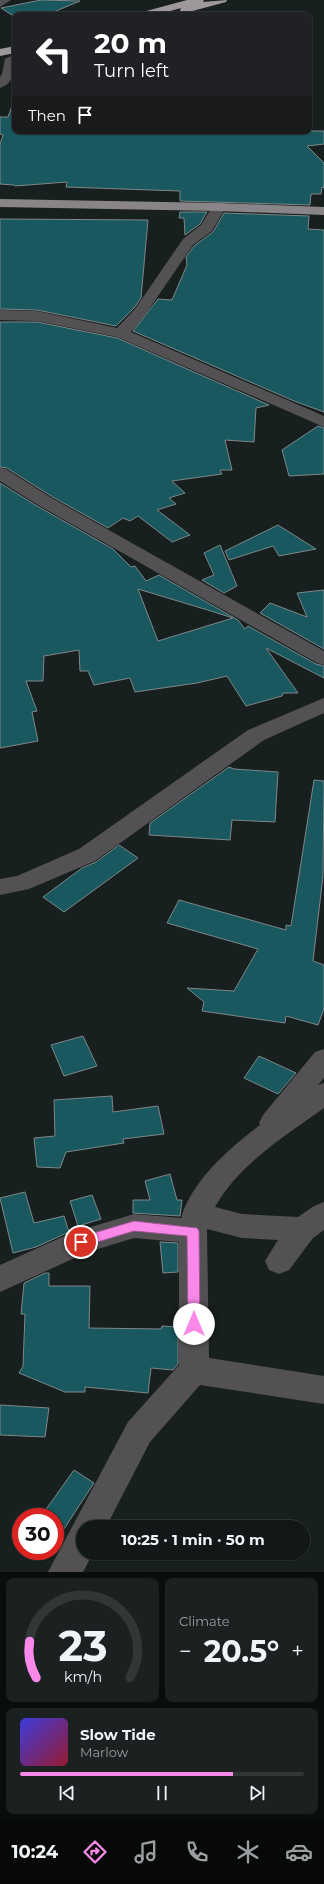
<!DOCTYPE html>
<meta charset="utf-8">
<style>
body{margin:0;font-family:Montserrat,sans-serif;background:#1b2020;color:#f1f3f6;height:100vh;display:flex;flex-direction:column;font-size:15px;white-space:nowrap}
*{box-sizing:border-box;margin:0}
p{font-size:13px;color:#9c9fa1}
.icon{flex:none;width:22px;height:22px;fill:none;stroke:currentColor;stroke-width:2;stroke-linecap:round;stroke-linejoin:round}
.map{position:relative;height:1572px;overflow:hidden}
.side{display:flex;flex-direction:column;gap:6px;padding:6px;background:#0a0d0d;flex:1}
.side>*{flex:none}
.guide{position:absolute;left:12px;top:12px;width:300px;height:122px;border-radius:8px;box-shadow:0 1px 3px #0004,0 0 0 1px #313636;background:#202124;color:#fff;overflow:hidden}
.speed{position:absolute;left:12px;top:1508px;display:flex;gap:8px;font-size:20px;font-weight:700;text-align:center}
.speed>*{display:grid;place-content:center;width:52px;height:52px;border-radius:50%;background:#121717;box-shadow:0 1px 3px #0004,0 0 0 1px #313636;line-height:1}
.speed .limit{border:6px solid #d22;background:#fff;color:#111}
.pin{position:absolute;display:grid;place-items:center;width:34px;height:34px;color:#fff;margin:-17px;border:2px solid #fff;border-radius:50%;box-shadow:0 1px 4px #0007}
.me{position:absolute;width:44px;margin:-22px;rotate:0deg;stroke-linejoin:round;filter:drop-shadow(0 0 3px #0008)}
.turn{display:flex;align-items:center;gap:14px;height:84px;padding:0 16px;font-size:18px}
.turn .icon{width:52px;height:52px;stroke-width:2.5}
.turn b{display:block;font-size:28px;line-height:34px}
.then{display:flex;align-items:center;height:38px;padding:0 16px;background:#0003;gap:8px;font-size:15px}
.big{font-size:30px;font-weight:700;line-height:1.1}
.side .widget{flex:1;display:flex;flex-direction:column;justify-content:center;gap:6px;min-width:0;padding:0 14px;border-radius:8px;background:#1b2020}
.side .dial{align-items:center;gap:0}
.dial svg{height:104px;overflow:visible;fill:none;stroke:#313636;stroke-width:7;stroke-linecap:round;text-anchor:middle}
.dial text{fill:#f1f3f6;stroke:none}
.song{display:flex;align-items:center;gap:12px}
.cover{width:48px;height:48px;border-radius:6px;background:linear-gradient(135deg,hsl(240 70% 55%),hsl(350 70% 35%))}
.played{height:4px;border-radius:2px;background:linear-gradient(90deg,#f988e9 75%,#313636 75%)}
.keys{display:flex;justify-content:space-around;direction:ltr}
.heat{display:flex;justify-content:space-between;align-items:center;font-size:22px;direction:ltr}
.side .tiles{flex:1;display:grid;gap:6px;grid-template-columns:1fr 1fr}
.widget:last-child{grid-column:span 2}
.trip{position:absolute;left:76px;top:1520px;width:234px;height:40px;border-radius:20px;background:#121717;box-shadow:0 1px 3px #0004,0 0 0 1px #313636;font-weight:700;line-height:40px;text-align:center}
.dock{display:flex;height:64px;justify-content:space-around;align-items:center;background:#070909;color:#9c9fa1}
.dock .icon{width:28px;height:28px}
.dock .selected{color:#f988e9}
.dock b{font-size:18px;color:#f1f3f6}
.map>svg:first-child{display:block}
.building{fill:#19585e;stroke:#7f8788;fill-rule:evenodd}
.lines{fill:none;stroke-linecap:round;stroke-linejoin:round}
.street{fill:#535153;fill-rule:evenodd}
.primary{fill:#898488;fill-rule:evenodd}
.highway{fill:#9e989d;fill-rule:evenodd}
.route{fill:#f988e9;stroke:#a25897}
</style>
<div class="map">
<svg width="324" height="1572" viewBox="0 0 324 1572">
<rect width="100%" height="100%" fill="#181f1f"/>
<!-- building -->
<path class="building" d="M 41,0 L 80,1 L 46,15 L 15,15 L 15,17 L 1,8 Z
M 14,100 L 15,131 L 324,131 L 324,144 L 307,146 L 324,163 L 324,188 L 322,187 L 321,194 L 311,194 L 310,205 L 180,201 L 180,191 L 66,187 L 67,182 L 15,186 L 14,185 L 0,184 L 0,144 L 3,135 L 0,134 L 0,117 L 8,117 Z
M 180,212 L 207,212 L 200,224 L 185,235 L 184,218 L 179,218 Z
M 224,213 L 309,216 L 308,229 L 324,230 L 324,412 L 294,401 L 133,331 L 158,299 L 172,300 L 187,265 L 186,257 L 194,246 L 213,232 Z
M 0,219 L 148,220 L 141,298 L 134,308 L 116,326 L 37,310 L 0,309 Z
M 0,322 L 37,322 L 117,338 L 269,405 L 256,408 L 254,442 L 225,440 L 232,470 L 220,470 L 222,474 L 172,481 L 185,493 L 169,498 L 176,504 L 157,510 L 190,535 L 172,542 L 138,516 L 130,521 L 123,518 L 108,528 L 51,496 L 7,468 L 0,467 Z
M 318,426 L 324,428 L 324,474 L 289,476 L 282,450 Z
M 0,483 L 37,506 L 113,549 L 131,567 L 135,566 L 146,581 L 159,575 L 238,620 L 245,629 L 248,626 L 316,664 L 324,666 L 324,678 L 266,648 L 298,693 L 283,693 L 282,696 L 246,706 L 227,676 L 197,683 L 135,692 L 130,678 L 94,685 L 88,671 L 80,671 L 79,650 L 44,656 L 43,681 L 26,681 L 37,711 L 32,712 L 38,741 L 0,748 ZM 138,589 L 211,611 L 233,618 L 158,641 Z
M 278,525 L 316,549 L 279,556 L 273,546 L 229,560 L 225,551 Z
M 220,545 L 237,586 L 224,593 L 202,580 L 214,575 L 204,553 Z
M 324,590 L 324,649 L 260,613 L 270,603 L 307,617 L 297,593 Z
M 229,767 L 234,769 L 278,772 L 275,822 L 232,820 L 230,840 L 149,835 L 150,823 Z
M 314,780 L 324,781 L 323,876 L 313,961 L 324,965 L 324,1009 L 318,1025 L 286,1016 L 285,1023 L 202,1011 L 204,1002 L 187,988 L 234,991 L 258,949 L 167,923 L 179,900 L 286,930 L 286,925 L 291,926 Z
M 119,845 L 138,858 L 64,912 L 43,897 L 82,868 L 96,862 Z
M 83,1036 L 97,1066 L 64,1076 L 51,1045 Z
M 259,1056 L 296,1073 L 278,1094 L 244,1078 Z
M 112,1096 L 113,1112 L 158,1106 L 164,1134 L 123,1139 L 124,1143 L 66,1152 L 60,1168 L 37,1167 L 34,1138 L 55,1136 L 54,1100 Z
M 170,1174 L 177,1200 L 182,1200 L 180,1216 L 133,1213 L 133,1200 L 150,1200 L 145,1181 Z
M 25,1192 L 34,1223 L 64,1216 L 69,1232 L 36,1247 L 13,1253 L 0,1198 Z
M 92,1195 L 101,1219 L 78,1226 L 70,1201 Z
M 160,1242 L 178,1243 L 178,1272 L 163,1273 Z
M 45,1273 L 49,1273 L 49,1286 L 90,1286 L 89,1328 L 161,1329 L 162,1326 L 178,1327 L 178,1364 L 173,1370 L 151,1368 L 148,1393 L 85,1387 L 85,1392 L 65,1392 L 19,1373 L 23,1366 L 25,1314 L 21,1314 L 24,1283 Z
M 0,1405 L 49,1408 L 45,1437 L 0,1435 Z
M 74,1470 L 94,1483 L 64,1529 L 55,1523 L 55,1517 L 46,1517 L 42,1515 Z"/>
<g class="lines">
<!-- street -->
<path class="street" d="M 0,0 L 11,0 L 0,7 Z
M 11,56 L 15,57 C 15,69 14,84 0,88 L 0,77 L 2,74 L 5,59 Z
M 219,203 L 224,204 L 226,207 L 212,231 L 193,245 L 145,315 L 131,332 L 324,416 L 324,427 L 117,337 L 37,321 L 0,320 L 0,310 L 37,311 L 117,328 L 135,309 L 183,239 L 201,225 L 214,204 Z
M 0,468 L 6,469 L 50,497 L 324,651 L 324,665 L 317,663 L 38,505 L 0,481 Z
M 324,698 L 324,713 L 264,740 L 95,861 L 29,889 L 0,895 L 0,879 L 17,876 L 79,849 L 248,730 Z
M 324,1049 L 324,1078 L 318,1085 L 324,1083 L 324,1108 C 285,1136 239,1164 215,1207 L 242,1214 L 298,1217 L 314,1206 L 324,1202 L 324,1230 L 313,1238 L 289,1270 L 279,1274 L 269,1270 L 265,1261 L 278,1240 L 242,1238 L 207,1229 L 207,1231 L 209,1358 L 324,1376 L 324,1404 L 200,1385 L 150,1442 L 106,1527 L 83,1527 L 83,1553 L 93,1553 L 83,1572 L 48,1572 L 128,1422 L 179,1365 L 179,1242 L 134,1238 L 88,1252 L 0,1292 L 0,1265 L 71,1233 L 134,1214 L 181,1218 C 193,1179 229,1149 260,1125 L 259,1123 L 263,1115 L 315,1052 Z"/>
<!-- primary -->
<path class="primary" d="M 0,199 L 219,203 L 324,207 L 324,215 L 219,211 L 0,207 Z"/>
<!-- highway -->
<path class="highway" d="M 187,0 L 204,0 L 203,2 L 227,0 L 226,2 L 185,13 L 181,12 L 180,10 L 181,8 L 156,15 L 138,15 L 139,13 Z
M 15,46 L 15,53 L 0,56 L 0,49 Z"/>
</g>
<!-- route -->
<path class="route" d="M 134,1221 L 197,1228 L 199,1231 L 200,1324 L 198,1328 L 194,1330 L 189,1328 L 188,1324 L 187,1236 L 134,1231 L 81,1247 L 77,1246 L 75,1242 L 77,1238 Z"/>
</svg>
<div class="speed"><div class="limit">30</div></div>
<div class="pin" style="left:81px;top:1242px;background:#d93025"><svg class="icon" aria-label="arrive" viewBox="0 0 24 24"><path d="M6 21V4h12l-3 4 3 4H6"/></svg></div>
<svg class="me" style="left:194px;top:1324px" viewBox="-20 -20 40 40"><circle r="19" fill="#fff"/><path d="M0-13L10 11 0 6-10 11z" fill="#f988e9"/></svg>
<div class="trip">10:25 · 1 min · 50 m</div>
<div class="guide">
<div class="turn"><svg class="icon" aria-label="left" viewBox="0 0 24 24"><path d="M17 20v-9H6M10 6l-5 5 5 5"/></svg><div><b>20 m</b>Turn left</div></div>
<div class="then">Then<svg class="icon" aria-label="arrive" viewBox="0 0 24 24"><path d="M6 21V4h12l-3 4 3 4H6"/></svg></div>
</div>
</div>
<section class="side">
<div class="tiles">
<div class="widget dial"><svg viewBox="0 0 100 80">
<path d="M14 69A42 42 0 1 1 86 69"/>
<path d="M14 69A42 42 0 0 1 9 41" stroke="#f988e9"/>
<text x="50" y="56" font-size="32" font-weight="700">23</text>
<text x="50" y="72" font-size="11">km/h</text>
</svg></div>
<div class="widget"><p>Climate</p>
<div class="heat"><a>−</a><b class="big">20.5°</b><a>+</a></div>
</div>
<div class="widget">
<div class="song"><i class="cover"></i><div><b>Slow Tide</b><p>Marlow</p></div></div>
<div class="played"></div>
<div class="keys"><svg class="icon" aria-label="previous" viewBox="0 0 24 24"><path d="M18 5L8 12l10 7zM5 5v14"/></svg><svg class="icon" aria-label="pause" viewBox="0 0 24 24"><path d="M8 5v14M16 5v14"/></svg><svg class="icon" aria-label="next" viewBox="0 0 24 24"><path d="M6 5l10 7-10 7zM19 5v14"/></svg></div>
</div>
</div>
</section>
<nav class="dock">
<b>10:24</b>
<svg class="icon selected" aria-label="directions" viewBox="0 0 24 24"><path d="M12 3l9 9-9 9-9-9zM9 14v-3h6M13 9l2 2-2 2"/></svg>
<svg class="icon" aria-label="music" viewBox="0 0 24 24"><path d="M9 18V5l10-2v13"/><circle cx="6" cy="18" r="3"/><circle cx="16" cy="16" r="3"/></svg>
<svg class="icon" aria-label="phone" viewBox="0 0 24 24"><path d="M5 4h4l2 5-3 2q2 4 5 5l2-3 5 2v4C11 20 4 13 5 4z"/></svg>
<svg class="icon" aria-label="climate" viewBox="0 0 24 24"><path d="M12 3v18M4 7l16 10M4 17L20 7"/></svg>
<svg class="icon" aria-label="car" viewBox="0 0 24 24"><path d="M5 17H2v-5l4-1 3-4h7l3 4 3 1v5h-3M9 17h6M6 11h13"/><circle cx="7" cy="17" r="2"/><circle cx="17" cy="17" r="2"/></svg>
</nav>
